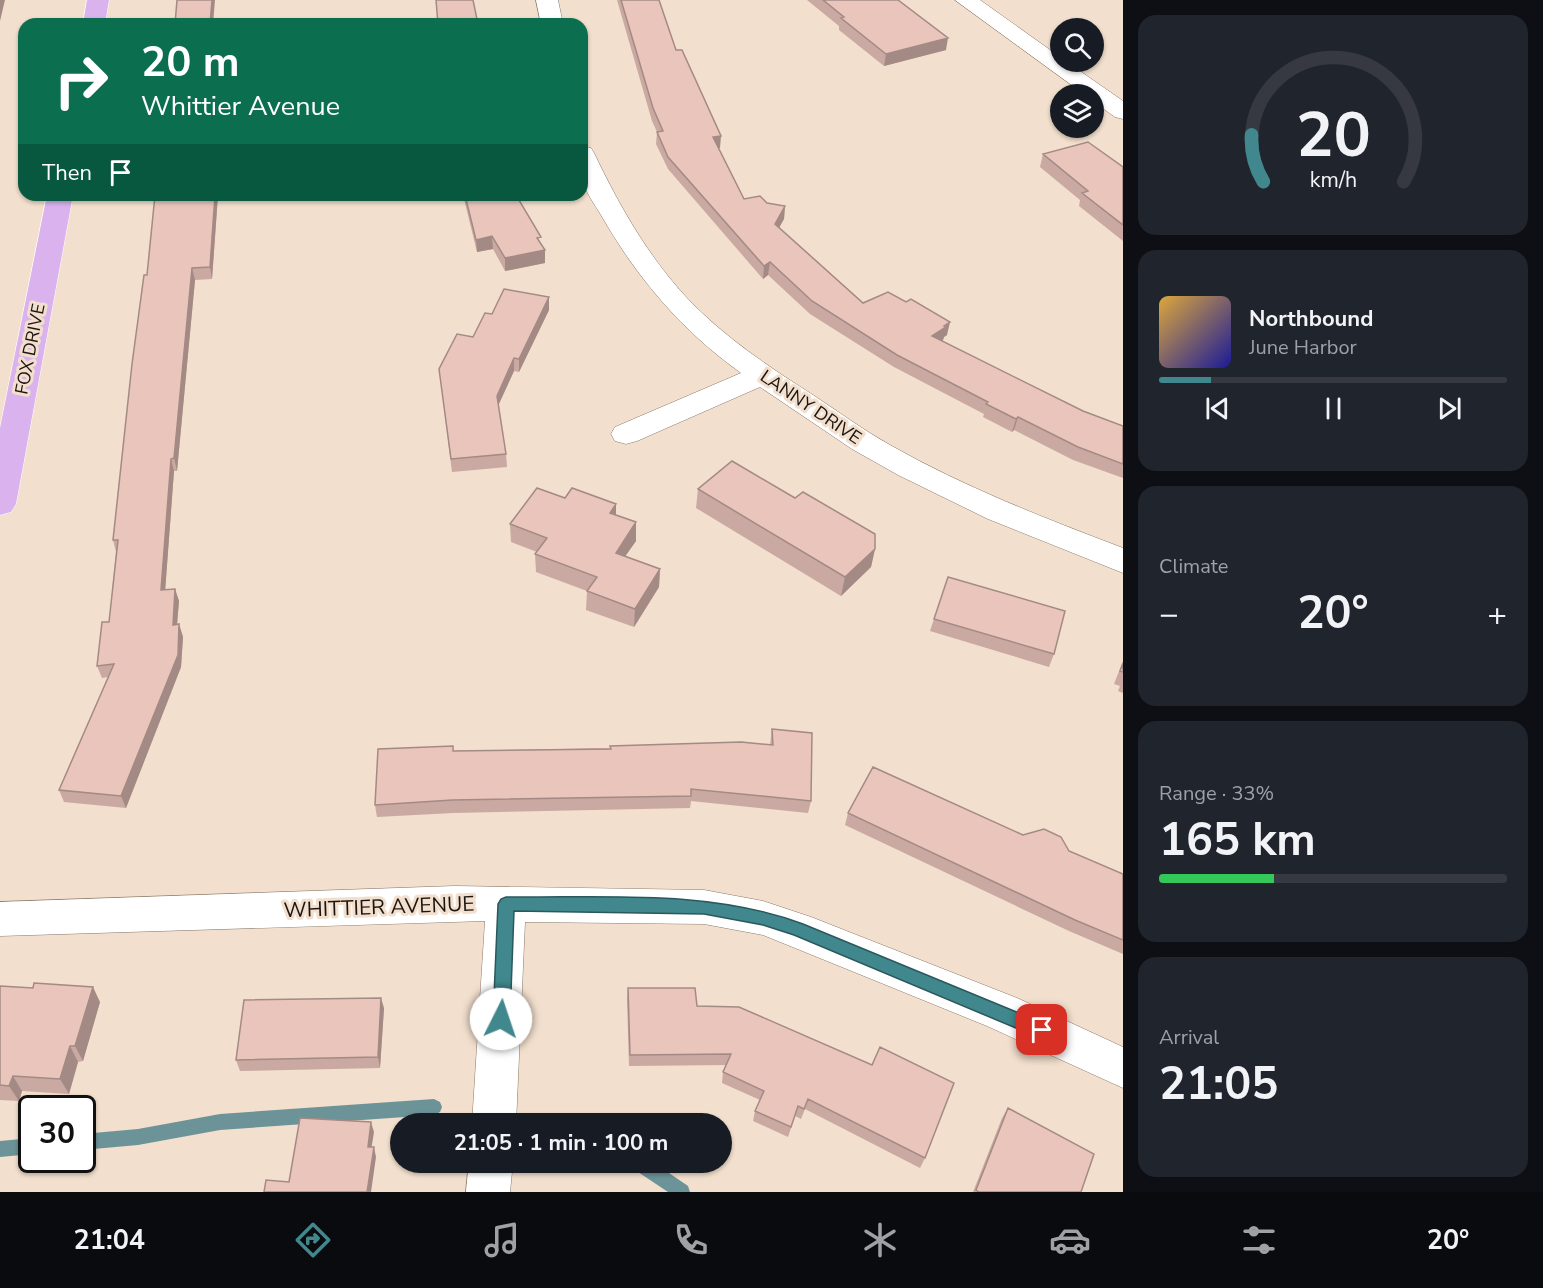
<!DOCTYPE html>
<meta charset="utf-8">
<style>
body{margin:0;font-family:"Nunito Sans",sans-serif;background:#20242c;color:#f1f3f6;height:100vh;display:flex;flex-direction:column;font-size:22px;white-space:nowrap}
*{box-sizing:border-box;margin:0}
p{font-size:20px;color:#9ea1a6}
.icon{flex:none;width:33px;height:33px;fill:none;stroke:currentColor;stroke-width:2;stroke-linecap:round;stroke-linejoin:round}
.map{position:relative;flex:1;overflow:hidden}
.sheet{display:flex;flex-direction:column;gap:15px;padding:15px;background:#0d0f14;width:420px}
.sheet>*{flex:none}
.top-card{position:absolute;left:18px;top:18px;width:570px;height:183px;border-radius:18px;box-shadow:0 2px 4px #0004;background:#0b6e4f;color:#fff;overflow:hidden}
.tools{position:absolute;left:1050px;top:18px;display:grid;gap:12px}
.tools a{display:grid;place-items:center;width:54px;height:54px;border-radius:50%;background:#171b24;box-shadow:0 2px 4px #0004;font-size:30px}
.speed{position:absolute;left:18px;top:1095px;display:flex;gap:12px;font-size:30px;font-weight:700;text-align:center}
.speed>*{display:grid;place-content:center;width:78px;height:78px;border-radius:50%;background:#171b24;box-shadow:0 2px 4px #0004;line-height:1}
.speed .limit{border:3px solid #111;border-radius:9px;background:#fff;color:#111}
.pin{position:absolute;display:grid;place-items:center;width:51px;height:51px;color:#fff;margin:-26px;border-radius:12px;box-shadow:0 3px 9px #0006}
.me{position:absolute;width:66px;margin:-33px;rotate:4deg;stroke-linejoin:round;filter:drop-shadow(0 0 4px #0008)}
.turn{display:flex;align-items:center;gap:21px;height:126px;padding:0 24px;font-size:27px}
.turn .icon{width:78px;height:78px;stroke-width:2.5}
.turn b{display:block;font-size:42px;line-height:51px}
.then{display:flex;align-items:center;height:57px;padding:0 24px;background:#0003;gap:12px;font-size:22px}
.big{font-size:45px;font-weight:700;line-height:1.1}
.sheet .widget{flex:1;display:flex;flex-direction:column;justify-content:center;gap:9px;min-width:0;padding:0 21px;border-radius:18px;background:#20242c}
.sheet .dial{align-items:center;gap:0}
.dial svg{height:156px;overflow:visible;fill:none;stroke:#363941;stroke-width:7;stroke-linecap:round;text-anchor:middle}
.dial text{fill:#f1f3f6;stroke:none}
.song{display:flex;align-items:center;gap:18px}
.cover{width:72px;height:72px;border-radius:9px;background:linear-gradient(135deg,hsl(40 70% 55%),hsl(240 70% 35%))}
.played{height:6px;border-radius:3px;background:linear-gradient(90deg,#40888d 15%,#363941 15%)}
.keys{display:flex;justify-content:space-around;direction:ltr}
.heat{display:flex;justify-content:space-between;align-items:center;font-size:33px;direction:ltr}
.charge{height:9px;border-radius:4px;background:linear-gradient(90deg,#34c759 33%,#363941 0)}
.trip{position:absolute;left:390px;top:1113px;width:342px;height:60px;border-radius:30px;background:#171b24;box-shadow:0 2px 4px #0004;font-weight:700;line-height:60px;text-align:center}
.tabs{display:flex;height:96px;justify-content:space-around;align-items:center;background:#090b0e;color:#9ea1a6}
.tabs .icon{width:42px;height:42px}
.tabs .on{color:#40888d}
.tabs b{font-size:27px;color:#f1f3f6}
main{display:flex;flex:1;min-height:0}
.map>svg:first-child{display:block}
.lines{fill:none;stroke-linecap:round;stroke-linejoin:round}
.stream{fill:#6c9398;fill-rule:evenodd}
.minor-casing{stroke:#8b7a6a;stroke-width:1}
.major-casing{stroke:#fff;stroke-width:1}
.minor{fill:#fff;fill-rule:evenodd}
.major{fill:#dab2ee;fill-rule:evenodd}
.wall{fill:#c9a9a2}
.shaded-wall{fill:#a48a84}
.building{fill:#eac5bc;stroke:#a48a84;stroke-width:1.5}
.route{fill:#40888d;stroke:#2a585c;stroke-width:1.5}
.labels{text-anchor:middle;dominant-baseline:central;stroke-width:6;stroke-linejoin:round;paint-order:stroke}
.street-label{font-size:18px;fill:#1c150f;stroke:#f2dfcd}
.near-street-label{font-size:21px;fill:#1c150f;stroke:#f2dfcd}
</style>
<main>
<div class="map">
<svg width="1123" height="1192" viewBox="0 0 1123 1192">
<rect width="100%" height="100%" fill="#f2dfcd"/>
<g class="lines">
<!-- stream -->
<path class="stream" d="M 434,1099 L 440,1102 L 442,1107 L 440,1112 L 434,1115 L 220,1130 L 138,1145 L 82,1150 L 82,1134 L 138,1129 L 220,1114 Z
M 32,1138 L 32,1154 L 0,1157 L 0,1141 Z
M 630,1162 L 653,1162 L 688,1186 L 690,1192 L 668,1192 L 632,1168 Z"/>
<!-- minor casing -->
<g class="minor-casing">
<path id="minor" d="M 536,0 L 558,0 L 563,24 L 541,24 Z
M 955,0 L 980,0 L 1060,57 L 1060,62 L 1067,62 L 1123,101 L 1123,119 L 1115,117 L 1094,102 L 1094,94 L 1084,94 Z
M 582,146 L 591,148 L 594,153 C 619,205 647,255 687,298 C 724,337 769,367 813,395 C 839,412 863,430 890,445 C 964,487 1044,518 1123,548 L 1123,573 L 988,519 L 898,475 L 852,449 L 760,387 L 637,441 L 626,444 L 615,441 L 611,434 L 615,427 L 741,373 C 682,331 637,278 601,215 C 595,205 584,190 582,178 C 580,168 582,156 582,146 Z
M 455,886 L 704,890 L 763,901 L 811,917 L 1017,998 L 1123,1047 L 1123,1088 L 987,1026 L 763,935 L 704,924 L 525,922 L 516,1124 L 472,1124 L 485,921 L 0,936 L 0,902 Z
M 469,1162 L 513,1162 L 510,1192 L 466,1192 Z"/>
</g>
<!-- major casing -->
<g class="major-casing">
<path id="major" d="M 87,0 L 109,0 L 105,24 L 83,24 Z
M 47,195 L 73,195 L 16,504 L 11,512 L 0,515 L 0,428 Z"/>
</g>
<!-- minor -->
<use href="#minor" class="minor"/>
<!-- major -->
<use href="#major" class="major"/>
</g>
<!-- wall -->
<path class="wall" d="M 617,0 L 659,0 L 676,50 L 720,148 L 718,148 L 744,199 L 785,206 L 784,219 L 779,227 L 863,303 L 947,335 L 944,337 L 943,340 L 942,341 L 1083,411 L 1123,426 L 1123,478 L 1073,460 L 1014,430 L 1012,432 L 983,417 L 984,414 L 894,367 L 810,314 L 768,275 L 763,279 L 668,169 L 656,144 L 657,132 L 652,121 Z
M 807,0 L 898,0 L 946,50 L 884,66 L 839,30 L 839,26 Z
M 1043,154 L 1123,167 L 1123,241 L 1079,206 L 1080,200 L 1040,167 Z
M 155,195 L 218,195 L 212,279 L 195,280 L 177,471 L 174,471 L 165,590 L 175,589 L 179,601 L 177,624 L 179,624 L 183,637 L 181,667 L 126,808 L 64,802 L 59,790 L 108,677 L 102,678 L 97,666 L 109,622 L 116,552 L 113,540 L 147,275 Z
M 463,195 L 516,195 L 541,244 L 545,263 L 505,271 L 493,249 L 477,252 Z
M 549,310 L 519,372 L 514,371 L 498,406 L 506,454 L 507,467 L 452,472 L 439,369 L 473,337 L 492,314 Z
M 698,489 L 875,549 L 871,567 L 841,596 L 696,508 Z
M 565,498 L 616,504 L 616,515 L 636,522 L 636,541 L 625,556 L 660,569 L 659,587 L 634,627 L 586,610 L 587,591 L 536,572 L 535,554 L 537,552 L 511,542 L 510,524 Z
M 934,619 L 1054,654 L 1049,667 L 930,631 Z
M 1123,661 L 1123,693 L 1118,691 L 1120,686 L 1114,684 Z
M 772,729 L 811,801 L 808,813 L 691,801 L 690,808 L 453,813 L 377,817 L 375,805 L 453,751 L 770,745 Z
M 848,813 L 1023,835 L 1069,851 L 1123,874 L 1123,954 L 1069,931 L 845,825 Z
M 0,986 L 100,1002 L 83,1061 L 78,1062 L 69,1094 L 22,1091 L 19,1101 L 0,1100 Z
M 628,988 L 697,1006 L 925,1158 L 920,1168 L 805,1109 L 801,1119 L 795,1116 L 788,1137 L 753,1121 L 755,1111 L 760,1100 L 722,1083 L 723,1072 L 727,1065 L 629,1066 L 627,999 Z
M 384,1008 L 380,1068 L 240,1071 L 236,1060 Z
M 1008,1108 L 1081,1192 L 973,1192 L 1002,1118 Z"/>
<!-- shaded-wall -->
<path class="shaded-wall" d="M 0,0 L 5,0 L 0,21 Z
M 212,0 L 215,0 L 213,24 L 210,24 Z
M 948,38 L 946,50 L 884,66 L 886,54 Z
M 721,136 L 720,148 L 712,149 L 713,137 Z
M 215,195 L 218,195 L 212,279 L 210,267 Z
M 785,206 L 784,219 L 774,237 L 775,224 Z
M 492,236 L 493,249 L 477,252 L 476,240 Z
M 545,250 L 545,263 L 505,271 L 505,258 Z
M 770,262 L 768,275 L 763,279 L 764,266 Z
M 192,268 L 195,280 L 177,471 L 174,458 Z
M 549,297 L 549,310 L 519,372 L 519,359 Z
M 950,322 L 947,335 L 944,337 L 943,340 L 929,349 L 932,336 Z
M 514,358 L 514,371 L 497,408 L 497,396 Z
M 1018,417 L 1014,430 L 1012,432 L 1016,419 Z
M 171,459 L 174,471 L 165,593 L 161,590 Z
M 616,504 L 616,522 L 610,513 Z
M 636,522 L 636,541 L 615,571 L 616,553 Z
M 875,549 L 871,567 L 841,596 L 845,577 Z
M 660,569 L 659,587 L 634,627 L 635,609 Z
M 175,589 L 179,601 L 176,637 L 173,625 Z
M 179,624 L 183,637 L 181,667 L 126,808 L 121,796 Z
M 93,987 L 100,1002 L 83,1061 L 75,1046 Z
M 381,998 L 384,1008 L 380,1068 L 378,1057 Z
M 70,1046 L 78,1062 L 69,1094 L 60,1079 Z
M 13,1076 L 22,1091 L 19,1101 L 9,1086 Z
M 371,1122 L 374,1132 L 370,1157 L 368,1147 Z
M 374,1147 L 376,1157 L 371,1192 L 367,1192 Z"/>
<!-- building -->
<path class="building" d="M 177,0 L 212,0 L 210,24 L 175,24 Z
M 436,0 L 473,0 L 478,24 L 438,24 Z
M 621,0 L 659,0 L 676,50 L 682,50 L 721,136 L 713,137 L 744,199 L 760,196 L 767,203 L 785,206 L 775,224 L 863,303 L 888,292 L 906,302 L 911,299 L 950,322 L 944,326 L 946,327 L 932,336 L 1083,411 L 1123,426 L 1123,464 L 1078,447 L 1018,417 L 1016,419 L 986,404 L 988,402 L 897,355 L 812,301 L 770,262 L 764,266 L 668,157 L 657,132 L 663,131 L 653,108 Z
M 823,0 L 898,0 L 948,38 L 886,54 L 841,18 L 844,17 Z
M 1088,142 L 1123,167 L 1123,225 L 1082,193 L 1088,191 L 1043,154 Z
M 155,195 L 215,195 L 210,267 L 192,268 L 174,458 L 171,459 L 161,590 L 175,589 L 173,625 L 179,624 L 178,655 L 121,796 L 59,790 L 114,664 L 97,666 L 102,622 L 109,622 L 118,540 L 113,540 L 132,364 L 144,275 L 147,275 Z
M 465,195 L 516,195 L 541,237 L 537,238 L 545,250 L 505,258 L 492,236 L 476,240 Z
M 504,289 L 549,297 L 519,359 L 514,358 L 497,396 L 506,454 L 451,459 L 439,369 L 457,334 L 473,337 L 485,313 L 492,314 Z
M 732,461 L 795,498 L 803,492 L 875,534 L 875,549 L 845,577 L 698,489 Z
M 537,488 L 565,498 L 572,488 L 616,504 L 610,513 L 636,522 L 616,553 L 660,569 L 635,609 L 587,591 L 597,577 L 535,554 L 547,538 L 510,524 Z
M 948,577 L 1065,611 L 1054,654 L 934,619 Z
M 1123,663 L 1123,672 L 1120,671 Z
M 772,729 L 812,733 L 811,801 L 691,789 L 691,796 L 452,800 L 375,805 L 378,749 L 453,746 L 453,751 L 611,749 L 610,746 L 741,742 L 773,745 Z
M 873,767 L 1023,835 L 1044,829 L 1061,837 L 1069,851 L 1123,874 L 1123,940 L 1075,920 L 848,813 Z
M 34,983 L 93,987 L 75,1046 L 70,1046 L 60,1079 L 13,1076 L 9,1086 L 0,1085 L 0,986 L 33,988 Z
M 628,988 L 695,988 L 697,1006 L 739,1007 L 872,1065 L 880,1047 L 954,1083 L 925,1158 L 808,1099 L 804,1109 L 798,1106 L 791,1127 L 755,1111 L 764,1091 L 723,1072 L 731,1054 L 630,1055 Z
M 381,998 L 378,1057 L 236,1060 L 244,1000 Z
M 1008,1108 L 1094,1154 L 1081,1192 L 979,1192 L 976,1190 Z
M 300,1118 L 371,1122 L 368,1147 L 374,1147 L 367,1192 L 264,1192 L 266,1180 L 289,1182 Z"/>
<!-- route -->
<path class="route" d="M 506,897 C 605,898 709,889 803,924 L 1048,1025 L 1051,1030 L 1048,1036 L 1042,1039 L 794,935 L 763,925 L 704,914 L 514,911 L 510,1019 L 508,1024 L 501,1027 L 495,1024 L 493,1019 L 498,904 L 501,899 Z"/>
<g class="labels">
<!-- street labels -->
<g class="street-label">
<text transform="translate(30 349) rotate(-79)">FOX DRIVE</text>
<text transform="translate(811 407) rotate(34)">LANNY DRIVE</text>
</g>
<!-- near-street labels -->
<g class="near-street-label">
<text transform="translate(379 907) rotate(-2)">WHITTIER AVENUE</text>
</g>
</g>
</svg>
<div class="tools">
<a><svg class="icon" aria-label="search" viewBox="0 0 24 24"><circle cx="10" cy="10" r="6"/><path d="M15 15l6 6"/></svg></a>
<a><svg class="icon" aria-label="layers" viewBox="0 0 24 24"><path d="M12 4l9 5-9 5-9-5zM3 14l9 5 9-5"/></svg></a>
</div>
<div class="speed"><div class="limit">30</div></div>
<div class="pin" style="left:1042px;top:1030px;background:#d93025"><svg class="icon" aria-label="arrive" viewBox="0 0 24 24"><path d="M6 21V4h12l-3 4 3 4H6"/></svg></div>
<svg class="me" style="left:501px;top:1019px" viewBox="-20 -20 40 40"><circle r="19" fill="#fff"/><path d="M0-13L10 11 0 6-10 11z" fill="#40888d"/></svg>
<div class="trip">21:05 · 1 min · 100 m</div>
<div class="top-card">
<div class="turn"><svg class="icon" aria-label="right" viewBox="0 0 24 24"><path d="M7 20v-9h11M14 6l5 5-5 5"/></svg><div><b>20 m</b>Whittier Avenue</div></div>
<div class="then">Then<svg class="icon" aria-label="arrive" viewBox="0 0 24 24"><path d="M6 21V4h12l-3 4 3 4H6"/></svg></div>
</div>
</div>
<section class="sheet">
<div class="widget dial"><svg viewBox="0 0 100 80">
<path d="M14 69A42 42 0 1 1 86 69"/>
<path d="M14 69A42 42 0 0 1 8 45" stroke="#40888d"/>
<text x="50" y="56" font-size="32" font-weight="700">20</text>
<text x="50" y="72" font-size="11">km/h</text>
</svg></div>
<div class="widget">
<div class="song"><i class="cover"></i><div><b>Northbound</b><p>June Harbor</p></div></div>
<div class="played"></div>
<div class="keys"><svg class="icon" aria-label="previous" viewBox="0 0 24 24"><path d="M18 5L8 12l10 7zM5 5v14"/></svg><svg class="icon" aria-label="pause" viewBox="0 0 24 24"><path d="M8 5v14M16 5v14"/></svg><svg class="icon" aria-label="next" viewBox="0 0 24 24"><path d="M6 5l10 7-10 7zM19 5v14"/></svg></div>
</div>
<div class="widget"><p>Climate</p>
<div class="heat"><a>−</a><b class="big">20°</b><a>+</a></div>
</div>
<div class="widget"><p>Range · 33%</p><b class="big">165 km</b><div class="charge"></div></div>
<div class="widget"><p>Arrival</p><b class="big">21:05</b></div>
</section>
</main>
<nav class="tabs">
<b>21:04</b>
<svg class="icon on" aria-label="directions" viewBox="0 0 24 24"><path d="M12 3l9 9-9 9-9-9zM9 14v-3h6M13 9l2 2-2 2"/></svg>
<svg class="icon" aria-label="music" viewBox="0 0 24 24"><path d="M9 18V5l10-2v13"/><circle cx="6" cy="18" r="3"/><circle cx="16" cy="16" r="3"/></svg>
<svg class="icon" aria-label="phone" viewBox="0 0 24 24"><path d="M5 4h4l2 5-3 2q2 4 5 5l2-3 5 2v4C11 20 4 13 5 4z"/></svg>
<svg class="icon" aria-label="climate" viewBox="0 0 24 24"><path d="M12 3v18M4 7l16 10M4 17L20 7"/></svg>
<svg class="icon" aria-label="car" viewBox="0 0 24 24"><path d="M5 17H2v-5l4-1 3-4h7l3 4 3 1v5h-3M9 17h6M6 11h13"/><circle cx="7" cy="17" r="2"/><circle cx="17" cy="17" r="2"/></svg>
<svg class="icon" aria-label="filters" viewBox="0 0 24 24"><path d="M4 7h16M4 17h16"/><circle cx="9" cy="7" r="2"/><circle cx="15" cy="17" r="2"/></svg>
<b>20°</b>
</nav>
